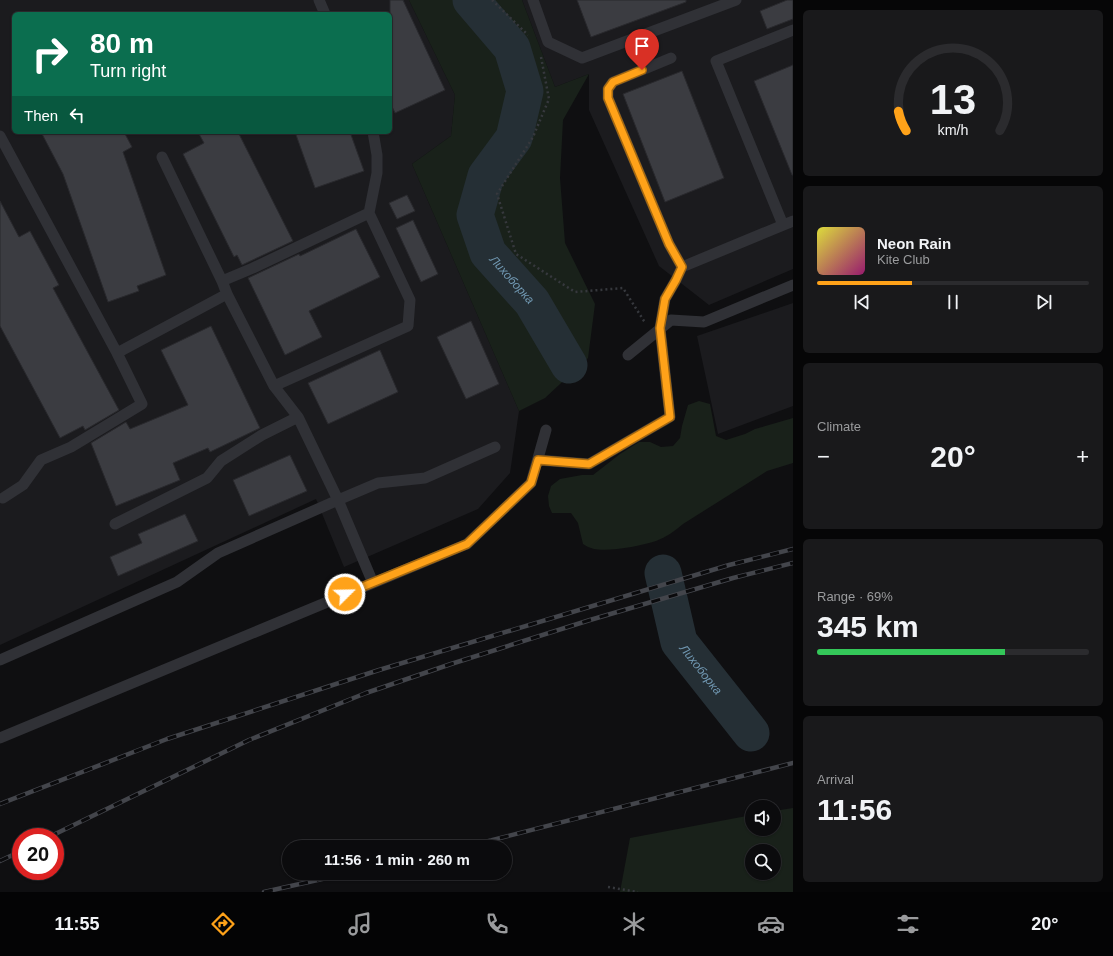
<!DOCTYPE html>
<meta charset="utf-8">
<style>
body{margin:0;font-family:Arial,sans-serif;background:#19191b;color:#f1f3f6;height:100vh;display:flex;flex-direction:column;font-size:15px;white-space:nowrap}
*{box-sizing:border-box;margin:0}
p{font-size:13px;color:#9a9b9d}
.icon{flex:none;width:22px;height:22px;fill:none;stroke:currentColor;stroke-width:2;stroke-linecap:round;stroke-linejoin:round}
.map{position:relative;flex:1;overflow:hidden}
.side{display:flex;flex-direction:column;gap:10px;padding:10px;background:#060607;width:320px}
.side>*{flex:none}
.banner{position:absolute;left:12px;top:12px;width:380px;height:122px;border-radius:6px;box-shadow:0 1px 3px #0004,0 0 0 1px #2b2b2e;background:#0b6e4f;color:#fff;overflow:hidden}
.controls{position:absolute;left:745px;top:800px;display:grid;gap:8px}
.controls a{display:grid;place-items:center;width:36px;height:36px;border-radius:50%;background:#0b0b0d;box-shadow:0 1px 3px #0004,0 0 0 1px #2b2b2e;font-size:20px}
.speed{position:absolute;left:12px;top:828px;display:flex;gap:8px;font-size:20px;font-weight:700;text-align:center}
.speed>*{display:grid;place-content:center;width:52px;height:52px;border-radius:50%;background:#0b0b0d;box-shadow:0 1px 3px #0004,0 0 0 1px #2b2b2e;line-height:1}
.speed .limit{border:6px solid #d22;background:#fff;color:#111}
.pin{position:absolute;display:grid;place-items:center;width:34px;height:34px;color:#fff;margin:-41px -17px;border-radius:50% 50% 50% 0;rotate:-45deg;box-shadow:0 0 4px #0007}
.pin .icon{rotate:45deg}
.me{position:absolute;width:44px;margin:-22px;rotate:67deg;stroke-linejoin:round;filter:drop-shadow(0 0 3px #0008)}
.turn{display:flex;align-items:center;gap:14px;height:84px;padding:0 12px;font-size:18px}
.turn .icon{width:52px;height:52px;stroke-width:2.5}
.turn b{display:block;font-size:28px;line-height:34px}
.then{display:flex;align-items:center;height:38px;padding:0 12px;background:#0003;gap:8px;font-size:15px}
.big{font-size:30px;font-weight:700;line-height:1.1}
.side .widget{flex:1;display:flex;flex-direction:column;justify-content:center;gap:6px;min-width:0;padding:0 14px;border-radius:6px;background:#19191b}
.side .dial{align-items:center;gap:0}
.dial svg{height:104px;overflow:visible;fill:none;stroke:#2b2b2e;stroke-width:7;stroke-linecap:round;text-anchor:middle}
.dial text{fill:#f1f3f6;stroke:none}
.song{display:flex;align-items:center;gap:12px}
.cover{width:48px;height:48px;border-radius:6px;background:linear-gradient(135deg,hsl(60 70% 55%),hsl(320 70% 35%))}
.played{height:4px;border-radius:2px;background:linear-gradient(90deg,#ffa219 35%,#2b2b2e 35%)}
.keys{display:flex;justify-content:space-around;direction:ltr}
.heat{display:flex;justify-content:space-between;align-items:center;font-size:22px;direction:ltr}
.charge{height:6px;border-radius:3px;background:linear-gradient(90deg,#34c759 69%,#2b2b2e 0)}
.trip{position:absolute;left:282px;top:840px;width:230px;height:40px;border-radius:20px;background:#0b0b0d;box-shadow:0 1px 3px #0004,0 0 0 1px #2b2b2e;font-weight:700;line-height:40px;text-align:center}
.tabs{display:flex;height:64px;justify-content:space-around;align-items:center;background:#040405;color:#9a9b9d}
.tabs .icon{width:28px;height:28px}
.tabs .on{color:#ffa219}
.tabs b{font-size:18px;color:#f1f3f6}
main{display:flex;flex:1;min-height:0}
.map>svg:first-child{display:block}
.built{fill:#1b1b1e;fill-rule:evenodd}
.green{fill:#19211a;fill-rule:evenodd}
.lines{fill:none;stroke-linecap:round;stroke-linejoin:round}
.river{stroke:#252f35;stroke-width:37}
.building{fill:#3b3c41;stroke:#29292d}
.path{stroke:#36383d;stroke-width:2.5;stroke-dasharray:2 3;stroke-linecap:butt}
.service{stroke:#303136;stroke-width:11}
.rail-casing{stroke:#43454b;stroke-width:4.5}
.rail{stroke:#0a0a0c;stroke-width:3;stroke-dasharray:9;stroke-linecap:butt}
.route-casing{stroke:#a66910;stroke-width:10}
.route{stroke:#ffa219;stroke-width:7}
.labels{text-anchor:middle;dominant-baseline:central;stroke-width:4;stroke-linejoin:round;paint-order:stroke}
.water-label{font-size:12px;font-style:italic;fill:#7198b2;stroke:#0a0a0c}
</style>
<main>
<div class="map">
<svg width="793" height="892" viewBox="0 0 793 892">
<rect width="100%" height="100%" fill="#0f0f11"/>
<!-- built -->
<path class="built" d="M 0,0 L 409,0 L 455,95 L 451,136 L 412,164 L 519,411 L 510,473 L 478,509 L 344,567 L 316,499 L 0,645 ZM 14,14 L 390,14 L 390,132 L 14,132 Z
M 522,0 L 793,0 L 793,269 L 709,305 L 659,266 L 589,110 L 589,74 L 555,87 Z
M 793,303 L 793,406 L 718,434 L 697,336 Z"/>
<!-- green -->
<path class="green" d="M 409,0 L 522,0 L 555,87 L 589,74 L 563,120 L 560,178 L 565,243 L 595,304 L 588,358 L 545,398 L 519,411 L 412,164 L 451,136 L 455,95 Z
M 699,401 L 710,404 L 716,436 L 726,440 L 745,434 L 755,429 L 793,418 L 793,463 L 767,471 L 683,524 C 675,531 666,537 656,541 C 641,546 609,552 594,549 C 590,548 586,546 583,544 L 578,523 L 571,513 L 552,513 L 549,506 L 548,496 L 551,486 L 560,479 L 582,475 L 593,475 L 620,454 L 639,442 L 650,442 L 661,447 L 673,446 L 680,438 L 682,426 L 688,405 Z
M 793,808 L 793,892 L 620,892 L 630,838 L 752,815 L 752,829 L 774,829 L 774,811 ZM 752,851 L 774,851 L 774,873 L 752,873 Z"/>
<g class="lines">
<!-- river -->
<g class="river">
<path id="s1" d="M 471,0 L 512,48 L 525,91 L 514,138 L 486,176 L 475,215 L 488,253 L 532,302 L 569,365"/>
<path id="s2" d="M 663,573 L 679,642 L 751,733"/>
</g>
</g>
<!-- building -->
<path class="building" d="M 390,0 L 403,0 L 445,90 L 395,113 L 390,102 Z
M 577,0 L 686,0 L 686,2 L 591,37 Z
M 787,0 L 793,0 L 793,19 L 767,29 L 760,11 Z
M 793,65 L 793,175 L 792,175 L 754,81 Z
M 682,71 L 724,178 L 665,202 L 623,94 Z
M 41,132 L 124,132 L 132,147 L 123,152 L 166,275 L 137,286 L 139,291 L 108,302 L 63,174 Z
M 198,132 L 238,132 L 293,241 L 242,265 L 237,255 L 234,257 L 183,154 L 204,143 Z
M 295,132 L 350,132 L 364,171 L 315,188 Z
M 407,195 L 415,211 L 397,219 L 389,203 Z
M 0,201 L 19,237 L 30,231 L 59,285 L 53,288 L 119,410 L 85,430 L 83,426 L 60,438 L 0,326 Z
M 413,220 L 438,274 L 421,282 L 396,228 Z
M 356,229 L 380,277 L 309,311 L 322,337 L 285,355 L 248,278 L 299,254 L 300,256 Z
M 471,321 L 499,384 L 466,399 L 437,337 Z
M 211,326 L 260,428 L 210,452 L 208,448 L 173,463 L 180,480 L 116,506 L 91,443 L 126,422 L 130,429 L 188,405 L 161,350 Z
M 380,350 L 398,392 L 328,424 L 308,383 Z
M 290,455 L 307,491 L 249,516 L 233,480 Z
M 185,514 L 198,541 L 118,576 L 110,557 L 142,543 L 138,534 Z"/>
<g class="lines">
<!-- path -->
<path class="path" d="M 492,0 L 528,35
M 541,57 L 549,99 L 533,137 L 497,194 L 516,254 L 575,292 L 623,288 L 644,321 L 645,322
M 608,887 L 638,892"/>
<!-- service -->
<path class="service" d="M 319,0 L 325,14
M 533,0 L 548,42 L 582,58 L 736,0
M 671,58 L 613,82 L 608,89 L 608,98 L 669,244 L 682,267
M 0,136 L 117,353 L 227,294
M 162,157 L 222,281 L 227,294 L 274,386 L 298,417 L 338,500 L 378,483 L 425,478 L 495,447
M 783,225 L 716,61 L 793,30
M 222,281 L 253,268 L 369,213
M 628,355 L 671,320 L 704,322 L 793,285
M 274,386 L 408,326 L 410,300 L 369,213 L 377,173 L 377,155 L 373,132
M 538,460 L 589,464 L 670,417 L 660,328 L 665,299 L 676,280 L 682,267 L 793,221
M 3,498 L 23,485 L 41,460 L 71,447 L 142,404 L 117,353
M 115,524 L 207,478 L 221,461 L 262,435 L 298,417
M 0,660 L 177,582 L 218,553 L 338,500 L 373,583
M 0,738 L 467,544 L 531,483 L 546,430"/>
<!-- rail casing -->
<g class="rail-casing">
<path id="rail" d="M 0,804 L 167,739 L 379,670 L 729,565 L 793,549
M 49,837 L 249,740 L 366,693 L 451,664 L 590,620 L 733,578 L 793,563
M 465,847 L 793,763
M 0,861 L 21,851
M 264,892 L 349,873"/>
</g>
<!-- rail -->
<use href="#rail" class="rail"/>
</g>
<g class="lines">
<!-- route casing -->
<g class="route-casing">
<path id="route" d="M 345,594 L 467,544 L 531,483 L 538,460 L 589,464 L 670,417 L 660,328 L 665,299 L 676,280 L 682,267 L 669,244 L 608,98 L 608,89 L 613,82 L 642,70"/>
</g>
<!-- route -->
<use href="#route" class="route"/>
</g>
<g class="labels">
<!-- water labels -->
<g class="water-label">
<text stroke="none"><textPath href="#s1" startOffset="320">Лихоборка</textPath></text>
<text stroke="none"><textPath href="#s2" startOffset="106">Лихоборка</textPath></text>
</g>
</g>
</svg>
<div class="controls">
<a><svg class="icon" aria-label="sound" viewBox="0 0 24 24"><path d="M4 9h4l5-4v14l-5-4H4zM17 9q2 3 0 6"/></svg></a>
<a><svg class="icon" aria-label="search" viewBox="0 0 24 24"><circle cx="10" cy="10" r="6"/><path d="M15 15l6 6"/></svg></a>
</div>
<div class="speed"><div class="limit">20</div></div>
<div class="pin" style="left:642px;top:70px;background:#d93025"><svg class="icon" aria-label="arrive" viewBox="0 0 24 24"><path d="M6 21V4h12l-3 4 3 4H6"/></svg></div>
<svg class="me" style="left:345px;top:594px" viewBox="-20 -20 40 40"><circle r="17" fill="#ffa219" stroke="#fff" stroke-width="3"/><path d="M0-11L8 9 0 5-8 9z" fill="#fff"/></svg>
<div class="trip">11:56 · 1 min · 260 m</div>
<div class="banner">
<div class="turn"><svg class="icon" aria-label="right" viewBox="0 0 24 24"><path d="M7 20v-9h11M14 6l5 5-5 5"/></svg><div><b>80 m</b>Turn right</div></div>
<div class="then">Then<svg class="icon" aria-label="left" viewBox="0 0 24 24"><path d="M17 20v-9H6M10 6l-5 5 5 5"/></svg></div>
</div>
</div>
<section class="side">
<div class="widget dial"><svg viewBox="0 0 100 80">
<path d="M14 69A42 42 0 1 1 86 69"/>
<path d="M14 69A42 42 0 0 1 8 54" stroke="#ffa219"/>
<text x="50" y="56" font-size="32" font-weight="700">13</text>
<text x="50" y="72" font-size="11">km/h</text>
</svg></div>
<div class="widget">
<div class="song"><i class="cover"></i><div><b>Neon Rain</b><p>Kite Club</p></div></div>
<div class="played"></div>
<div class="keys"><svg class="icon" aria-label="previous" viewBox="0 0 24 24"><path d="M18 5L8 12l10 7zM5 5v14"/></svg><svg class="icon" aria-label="pause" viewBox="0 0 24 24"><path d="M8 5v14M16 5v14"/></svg><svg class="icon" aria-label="next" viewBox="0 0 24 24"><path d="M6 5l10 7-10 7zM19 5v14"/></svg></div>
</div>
<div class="widget"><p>Climate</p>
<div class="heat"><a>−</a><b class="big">20°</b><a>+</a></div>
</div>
<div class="widget"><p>Range · 69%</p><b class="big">345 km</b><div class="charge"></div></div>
<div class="widget"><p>Arrival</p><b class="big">11:56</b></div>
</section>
</main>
<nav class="tabs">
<b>11:55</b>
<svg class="icon on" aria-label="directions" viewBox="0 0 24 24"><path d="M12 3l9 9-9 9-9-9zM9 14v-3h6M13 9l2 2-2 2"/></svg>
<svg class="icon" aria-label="music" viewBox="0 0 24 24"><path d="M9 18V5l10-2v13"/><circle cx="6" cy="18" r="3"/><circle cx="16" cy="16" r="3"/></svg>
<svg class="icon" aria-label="phone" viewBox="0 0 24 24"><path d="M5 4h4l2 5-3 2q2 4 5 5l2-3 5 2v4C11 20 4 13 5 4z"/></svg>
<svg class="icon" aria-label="climate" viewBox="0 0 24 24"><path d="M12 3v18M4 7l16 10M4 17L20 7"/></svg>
<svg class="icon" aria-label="car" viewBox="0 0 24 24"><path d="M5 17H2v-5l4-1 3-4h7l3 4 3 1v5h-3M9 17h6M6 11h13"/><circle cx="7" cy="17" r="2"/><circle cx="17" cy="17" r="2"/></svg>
<svg class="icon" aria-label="filters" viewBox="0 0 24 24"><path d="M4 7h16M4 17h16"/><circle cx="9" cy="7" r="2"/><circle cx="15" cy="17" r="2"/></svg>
<b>20°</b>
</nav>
